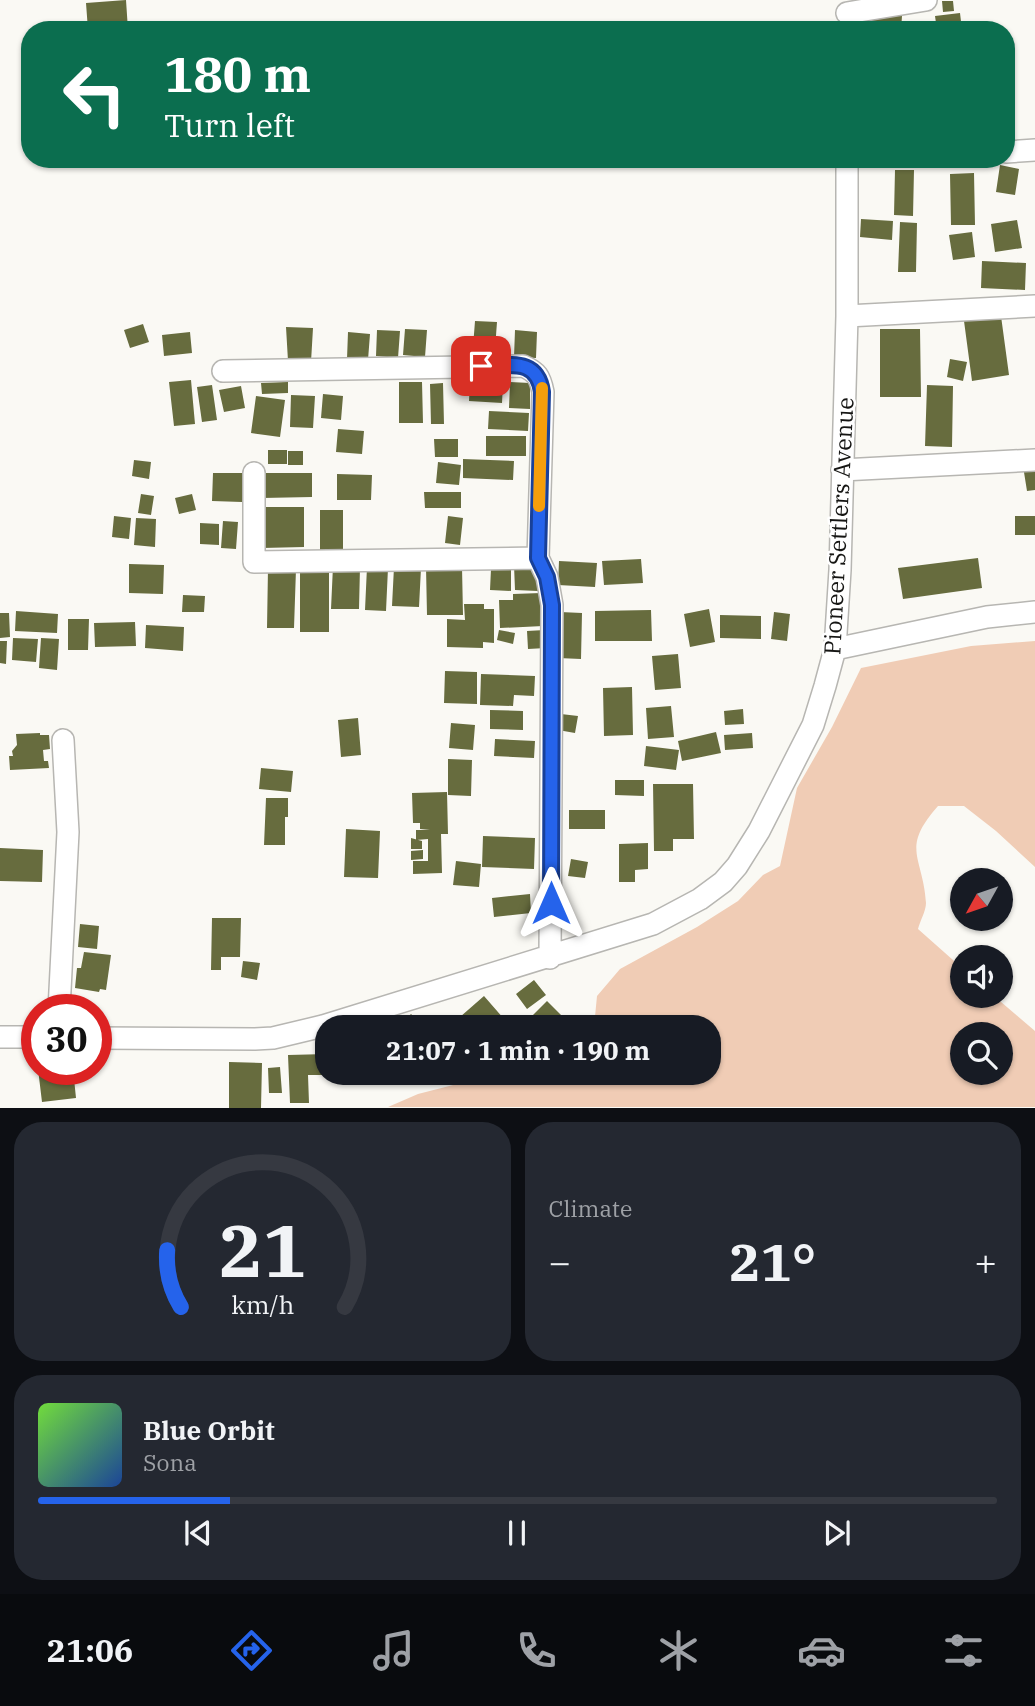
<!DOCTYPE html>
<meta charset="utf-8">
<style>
body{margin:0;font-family:"IBM Plex Serif",serif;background:#242831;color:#f1f3f6;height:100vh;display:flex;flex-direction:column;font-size:26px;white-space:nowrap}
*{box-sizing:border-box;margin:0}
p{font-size:23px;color:#9ea1a6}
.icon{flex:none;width:38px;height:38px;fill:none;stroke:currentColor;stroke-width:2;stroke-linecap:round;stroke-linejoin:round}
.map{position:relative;height:1108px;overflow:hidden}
.sheet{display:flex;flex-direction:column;gap:14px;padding:14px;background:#0d0f14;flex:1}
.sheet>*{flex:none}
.guide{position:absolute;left:21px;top:21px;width:994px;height:147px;border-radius:28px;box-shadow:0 2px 5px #0004;background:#0b6e4f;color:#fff;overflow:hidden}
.needle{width:46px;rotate:230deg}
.fabs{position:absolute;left:950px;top:868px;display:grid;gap:14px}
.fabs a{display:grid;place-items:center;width:63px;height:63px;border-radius:50%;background:#171b24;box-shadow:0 2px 5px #0004;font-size:35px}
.speed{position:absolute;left:21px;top:994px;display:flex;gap:14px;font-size:35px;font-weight:700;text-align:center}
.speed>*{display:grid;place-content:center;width:91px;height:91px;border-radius:50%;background:#171b24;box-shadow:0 2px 5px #0004;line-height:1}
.speed .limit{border:10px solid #d22;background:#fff;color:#111}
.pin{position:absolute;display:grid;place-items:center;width:60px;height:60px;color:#fff;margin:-30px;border-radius:14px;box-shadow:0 4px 10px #0006}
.me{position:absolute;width:77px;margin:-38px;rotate:0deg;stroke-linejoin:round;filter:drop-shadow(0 0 5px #0008)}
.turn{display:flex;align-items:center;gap:24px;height:147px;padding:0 28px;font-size:32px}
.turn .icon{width:91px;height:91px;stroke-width:2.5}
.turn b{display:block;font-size:49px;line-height:60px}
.big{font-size:52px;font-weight:700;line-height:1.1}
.sheet .card{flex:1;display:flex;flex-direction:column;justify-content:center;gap:10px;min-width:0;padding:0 24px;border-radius:28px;background:#242831}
.sheet .dial{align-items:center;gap:0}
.dial svg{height:182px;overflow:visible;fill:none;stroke:#363941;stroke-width:7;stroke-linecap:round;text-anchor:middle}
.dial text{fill:#f1f3f6;stroke:none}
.song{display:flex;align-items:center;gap:21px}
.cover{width:84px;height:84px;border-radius:10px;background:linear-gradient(135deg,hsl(100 70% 55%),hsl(220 70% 35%))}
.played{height:7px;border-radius:4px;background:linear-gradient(90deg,#2563eb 20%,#363941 20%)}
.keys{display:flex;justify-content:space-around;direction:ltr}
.heat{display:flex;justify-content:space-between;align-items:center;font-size:38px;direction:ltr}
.sheet .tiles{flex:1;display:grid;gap:14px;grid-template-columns:1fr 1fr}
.card:last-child{grid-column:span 2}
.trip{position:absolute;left:315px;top:1015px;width:406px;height:70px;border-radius:28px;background:#171b24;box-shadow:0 2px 5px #0004;font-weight:700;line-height:70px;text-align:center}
.menu{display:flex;height:112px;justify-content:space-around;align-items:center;background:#090b0e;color:#9ea1a6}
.menu .icon{width:49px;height:49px}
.menu .active{color:#2563eb}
.menu b{font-size:32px;color:#f1f3f6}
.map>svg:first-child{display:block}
.green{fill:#f0ccb5;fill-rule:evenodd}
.building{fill:#676c3e}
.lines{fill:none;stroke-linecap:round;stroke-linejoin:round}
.minor-casing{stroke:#b7b6b2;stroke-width:24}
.minor{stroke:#fff;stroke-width:21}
.route-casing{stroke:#184099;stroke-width:18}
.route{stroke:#2563eb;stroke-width:12}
.slow{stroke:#f59e0b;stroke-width:12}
.labels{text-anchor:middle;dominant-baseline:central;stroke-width:5;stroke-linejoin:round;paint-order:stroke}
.street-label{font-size:23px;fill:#151513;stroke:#fff}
</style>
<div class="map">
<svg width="1035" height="1108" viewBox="0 0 1035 1108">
<rect width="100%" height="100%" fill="#faf9f4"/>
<!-- green -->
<path class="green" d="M 1035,641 L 1035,867 L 996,831 L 964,806 L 938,806 C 900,849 923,856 926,903 C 926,911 920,921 918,929 L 962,968 L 962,996 L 994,996 L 1035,1031 L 1035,1107 L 388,1107 L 418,1094 L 500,1073 L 527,1073 L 543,1080 L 569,1073 L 709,1073 L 709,1027 L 594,1027 L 597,996 L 620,969 L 697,927 L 738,901 L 763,875 L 780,866 L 797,788 L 832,727 L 861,668 L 971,646 ZM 962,1034 L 1001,1034 L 1001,1073 L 962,1073 Z"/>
<!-- building -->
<path class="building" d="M 126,0 L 128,30 L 88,30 L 86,3 Z
M 942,1 L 953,1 L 954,11 L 943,12 Z
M 960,13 L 962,30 L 937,30 L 935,16 Z
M 872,14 L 902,16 L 901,30 L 871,30 Z
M 1000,165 L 1019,169 L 1015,195 L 996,192 Z
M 895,170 L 914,170 L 913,216 L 894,215 Z
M 974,173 L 975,225 L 951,225 L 950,174 Z
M 861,219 L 893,221 L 892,240 L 860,237 Z
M 1017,220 L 1022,248 L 995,252 L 991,224 Z
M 900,222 L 917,223 L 916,272 L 898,272 Z
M 972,232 L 975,257 L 953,260 L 949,235 Z
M 982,261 L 1026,263 L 1025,290 L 981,288 Z
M 1001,316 L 1009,375 L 972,381 L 964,321 Z
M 475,321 L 497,322 L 495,349 L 473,347 Z
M 143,324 L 149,342 L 130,348 L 124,330 Z
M 286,327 L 313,328 L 311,362 L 288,361 Z
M 405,329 L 427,330 L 425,357 L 403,355 Z
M 880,329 L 920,329 L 921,397 L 880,397 Z
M 377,330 L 400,331 L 398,358 L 376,356 Z
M 515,330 L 537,332 L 536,358 L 514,357 Z
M 190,332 L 192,353 L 164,356 L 162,335 Z
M 348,332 L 370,334 L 368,360 L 347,359 Z
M 950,359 L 967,362 L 963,381 L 947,377 Z
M 191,380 L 195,424 L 174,426 L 169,382 Z
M 470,380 L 503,383 L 502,403 L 469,401 Z
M 288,382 L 288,393 L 262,394 L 261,383 Z
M 399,382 L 422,382 L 423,423 L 399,423 Z
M 510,382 L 530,383 L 530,409 L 509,408 Z
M 443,383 L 444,424 L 431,424 L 430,384 Z
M 212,385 L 217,420 L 202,422 L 197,387 Z
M 927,385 L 953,386 L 952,447 L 925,446 Z
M 241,386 L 245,408 L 224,412 L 219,390 Z
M 323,394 L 343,396 L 341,420 L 321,418 Z
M 291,395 L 315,396 L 313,428 L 290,427 Z
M 256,396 L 285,400 L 280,437 L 251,433 Z
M 489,411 L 529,413 L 528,431 L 488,429 Z
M 338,429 L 364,431 L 362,454 L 336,452 Z
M 486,436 L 526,436 L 526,456 L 486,456 Z
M 434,439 L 458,439 L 458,457 L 435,457 Z
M 268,450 L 287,450 L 287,464 L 268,464 Z
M 288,451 L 303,451 L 303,465 L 288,465 Z
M 463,459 L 514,461 L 513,480 L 463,478 Z
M 134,460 L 151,462 L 149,479 L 132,476 Z
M 438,462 L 461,465 L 459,485 L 436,483 Z
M 1035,465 L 1035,490 L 1027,491 L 1023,466 Z
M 213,473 L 242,473 L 242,502 L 212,501 Z
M 261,473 L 312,473 L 312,497 L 262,498 Z
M 337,474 L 372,475 L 371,500 L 337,500 Z
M 424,492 L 461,492 L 461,508 L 425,508 Z
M 141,494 L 154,496 L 151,515 L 138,513 Z
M 192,494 L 196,510 L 179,514 L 175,498 Z
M 261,507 L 304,507 L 304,547 L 262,548 Z
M 320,510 L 343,510 L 343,551 L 320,551 Z
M 114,516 L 131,518 L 129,539 L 112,537 Z
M 448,516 L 463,518 L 460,545 L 445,543 Z
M 1015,516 L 1035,516 L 1035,535 L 1015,535 Z
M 136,518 L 156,519 L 155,547 L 134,545 Z
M 223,521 L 238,522 L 236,549 L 221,548 Z
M 200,523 L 219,524 L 219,545 L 200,544 Z
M 978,558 L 982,588 L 903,599 L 898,568 Z
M 641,559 L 643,583 L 604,585 L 602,561 Z
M 559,561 L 597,563 L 595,587 L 558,585 Z
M 129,564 L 164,565 L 163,594 L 129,593 Z
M 514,565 L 538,565 L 538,591 L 515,590 Z
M 300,566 L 329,567 L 329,632 L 300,632 Z
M 333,566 L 360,567 L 359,609 L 331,609 Z
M 367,567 L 388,568 L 386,611 L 365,610 Z
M 394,567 L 421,568 L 419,607 L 392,606 Z
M 426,567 L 462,567 L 463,615 L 427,615 Z
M 268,568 L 296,569 L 294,628 L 267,628 Z
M 491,569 L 511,570 L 511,591 L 490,590 Z
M 541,593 L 543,626 L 500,628 L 499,600 L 513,600 L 513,594 Z
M 183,595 L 205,596 L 204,612 L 182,612 Z
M 464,604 L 484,604 L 484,609 L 494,609 L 494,643 L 483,642 L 483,648 L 447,647 L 447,619 L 465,620 Z
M 709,609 L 715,642 L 690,647 L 684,614 Z
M 651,610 L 652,641 L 595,641 L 595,611 Z
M 16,611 L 58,614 L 57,633 L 15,631 Z
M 560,612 L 582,613 L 581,659 L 558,658 Z
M 774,612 L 790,614 L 787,641 L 771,639 Z
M 0,613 L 9,613 L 10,637 L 0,638 Z
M 720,615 L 761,616 L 761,639 L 720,638 Z
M 68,619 L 89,619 L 88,650 L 68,650 Z
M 135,622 L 136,646 L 95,647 L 94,623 Z
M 146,625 L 184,627 L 183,651 L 145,648 Z
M 499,630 L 515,633 L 513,644 L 497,640 Z
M 545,630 L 546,648 L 528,649 L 527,631 Z
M 13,638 L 38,639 L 36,662 L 12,660 Z
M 41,638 L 59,639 L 57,670 L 39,668 Z
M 0,641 L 7,641 L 6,664 L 0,663 Z
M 678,654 L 681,688 L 655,690 L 652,656 Z
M 445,671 L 477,672 L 477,704 L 444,703 Z
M 481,674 L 535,676 L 534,696 L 514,695 L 513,706 L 480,705 Z
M 632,687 L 633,735 L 604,736 L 603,688 Z
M 671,706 L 674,737 L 648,739 L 646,708 Z
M 743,709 L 744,724 L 725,725 L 724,711 Z
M 490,710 L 523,711 L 523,730 L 490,729 Z
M 561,714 L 578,716 L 575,733 L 558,730 Z
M 358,718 L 361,755 L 341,757 L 338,720 Z
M 451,723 L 475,725 L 473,750 L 449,748 Z
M 716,732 L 721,753 L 682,761 L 678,741 Z
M 40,733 L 40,735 L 49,735 L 50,749 L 43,750 L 44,761 L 48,761 L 49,768 L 10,770 L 9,756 L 13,756 L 12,751 L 17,745 L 16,734 Z
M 752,733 L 753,748 L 725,750 L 724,735 Z
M 495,739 L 535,741 L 534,758 L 494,756 Z
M 646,746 L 679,750 L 676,770 L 644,766 Z
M 448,759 L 472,760 L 471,796 L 448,795 Z
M 261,768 L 293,771 L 291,792 L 259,789 Z
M 615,780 L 644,780 L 644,796 L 615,795 Z
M 653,784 L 693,784 L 694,839 L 673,839 L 673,851 L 654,851 Z
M 447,792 L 448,834 L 441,834 L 442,873 L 413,874 L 413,861 L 428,861 L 428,839 L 416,840 L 416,830 L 430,830 L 420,829 L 420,823 L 413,823 L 412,793 Z
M 266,798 L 288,798 L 288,817 L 285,817 L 285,845 L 264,845 Z
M 569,810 L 605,810 L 605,829 L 569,829 Z
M 346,829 L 380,831 L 378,878 L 344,877 Z
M 483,836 L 535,838 L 534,869 L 482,867 Z
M 411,838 L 422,841 L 422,849 L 411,849 Z
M 648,843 L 648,869 L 635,870 L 635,882 L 619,882 L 619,844 Z
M 0,848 L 43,850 L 42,882 L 0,881 Z
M 423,850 L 423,859 L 411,860 L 411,851 Z
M 571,859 L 588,862 L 585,878 L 568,876 Z
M 456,861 L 481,864 L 479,887 L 453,885 Z
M 530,894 L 531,913 L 494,917 L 492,898 Z
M 212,918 L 241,918 L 240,957 L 221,957 L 221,970 L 211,970 Z
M 80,924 L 99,926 L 97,949 L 78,947 Z
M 84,952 L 111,955 L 106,990 L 100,989 L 99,992 L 75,988 L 77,968 L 81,968 Z
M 243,961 L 260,963 L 257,980 L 241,977 Z
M 534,980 L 546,995 L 527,1009 L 516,994 Z
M 484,996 L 511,1027 L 455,1027 L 452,1024 Z
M 547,1001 L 573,1027 L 531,1027 L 526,1022 Z
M 411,1014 L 422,1025 L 420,1027 L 398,1027 Z
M 435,1018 L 443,1027 L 424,1027 Z
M 327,1054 L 327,1075 L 308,1075 L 309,1103 L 290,1103 L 288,1055 Z
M 229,1062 L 262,1063 L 261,1108 L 229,1108 Z
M 280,1067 L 282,1093 L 269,1093 L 268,1068 Z
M 38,1069 L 73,1069 L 76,1098 L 42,1102 Z"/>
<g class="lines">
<!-- minor casing -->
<g class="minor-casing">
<path id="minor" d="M 847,13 L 926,0
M 1006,152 L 1035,150
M 847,316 L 1035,306
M 223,371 L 523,366 C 537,372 540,377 543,392 L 538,558 L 547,577 L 552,605 L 550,958
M 842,470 L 1035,460
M 254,473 L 254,562 L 538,558
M 835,649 L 987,617 L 1035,612
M 59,1010 L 68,832 L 63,740
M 0,1037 L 37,1037
M 96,1038 L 255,1039 L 273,1038 L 323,1026 L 653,924 L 700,899 L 723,882 L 737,866 L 759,831 L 813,725 L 825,686 L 835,649 L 840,570 L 847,316 L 847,159"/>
</g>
<!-- minor -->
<use href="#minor" class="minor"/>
</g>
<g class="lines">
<!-- route casing -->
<g class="route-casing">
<path id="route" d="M 481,366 C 509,366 537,357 542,392 L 538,558 L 547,577 L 552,605 L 551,903"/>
</g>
<!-- route -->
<use href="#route" class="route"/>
<!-- slow -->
<path class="slow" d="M 539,506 L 542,388"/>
</g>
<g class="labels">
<!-- street labels -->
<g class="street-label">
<text transform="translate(838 526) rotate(-87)">Pioneer Settlers Avenue</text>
</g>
</g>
</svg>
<div class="fabs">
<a><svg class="needle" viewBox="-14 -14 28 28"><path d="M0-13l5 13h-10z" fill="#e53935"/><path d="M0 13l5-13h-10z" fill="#9ea1a6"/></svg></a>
<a><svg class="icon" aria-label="sound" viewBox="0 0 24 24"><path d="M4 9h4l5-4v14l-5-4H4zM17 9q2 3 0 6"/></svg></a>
<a><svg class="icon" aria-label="search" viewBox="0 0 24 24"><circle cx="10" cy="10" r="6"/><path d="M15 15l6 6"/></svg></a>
</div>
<div class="speed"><div class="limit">30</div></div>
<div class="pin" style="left:481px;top:366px;background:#d93025"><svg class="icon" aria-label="arrive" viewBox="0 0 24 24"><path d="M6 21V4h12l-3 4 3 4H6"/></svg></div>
<svg class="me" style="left:551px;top:903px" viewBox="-20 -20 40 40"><path d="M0-17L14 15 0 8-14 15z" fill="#2563eb" stroke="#fff" stroke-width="4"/></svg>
<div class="trip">21:07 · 1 min · 190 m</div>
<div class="guide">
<div class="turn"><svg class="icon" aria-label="left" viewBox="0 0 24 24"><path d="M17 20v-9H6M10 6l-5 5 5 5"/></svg><div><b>180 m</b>Turn left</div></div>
</div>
</div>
<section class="sheet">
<div class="tiles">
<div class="card dial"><svg viewBox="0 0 100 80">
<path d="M14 69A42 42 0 1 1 86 69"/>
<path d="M14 69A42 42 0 0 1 8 44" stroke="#2563eb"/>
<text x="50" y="56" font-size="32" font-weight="700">21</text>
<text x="50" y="72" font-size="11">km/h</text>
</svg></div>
<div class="card"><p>Climate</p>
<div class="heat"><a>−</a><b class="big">21°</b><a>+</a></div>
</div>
<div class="card">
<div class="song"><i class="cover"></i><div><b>Blue Orbit</b><p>Sona</p></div></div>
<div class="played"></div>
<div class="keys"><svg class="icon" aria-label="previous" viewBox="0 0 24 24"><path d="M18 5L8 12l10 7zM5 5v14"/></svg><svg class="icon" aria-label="pause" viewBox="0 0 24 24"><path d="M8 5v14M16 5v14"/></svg><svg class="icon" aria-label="next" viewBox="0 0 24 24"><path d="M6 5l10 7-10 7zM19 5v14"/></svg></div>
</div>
</div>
</section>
<nav class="menu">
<b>21:06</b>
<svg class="icon active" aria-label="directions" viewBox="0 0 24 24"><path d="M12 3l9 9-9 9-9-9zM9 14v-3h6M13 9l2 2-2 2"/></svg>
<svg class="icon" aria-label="music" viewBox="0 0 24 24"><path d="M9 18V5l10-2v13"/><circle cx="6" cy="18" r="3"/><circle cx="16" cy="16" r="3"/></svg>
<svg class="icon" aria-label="phone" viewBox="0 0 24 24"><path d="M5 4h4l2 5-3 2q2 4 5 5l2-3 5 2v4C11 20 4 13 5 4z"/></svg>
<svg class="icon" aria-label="climate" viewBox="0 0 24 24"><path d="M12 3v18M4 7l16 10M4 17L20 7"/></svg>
<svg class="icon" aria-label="car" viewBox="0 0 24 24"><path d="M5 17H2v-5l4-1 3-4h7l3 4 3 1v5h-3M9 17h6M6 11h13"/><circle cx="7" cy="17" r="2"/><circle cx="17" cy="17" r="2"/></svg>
<svg class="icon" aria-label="filters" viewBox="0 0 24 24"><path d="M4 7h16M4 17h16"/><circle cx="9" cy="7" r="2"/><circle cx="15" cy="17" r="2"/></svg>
</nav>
